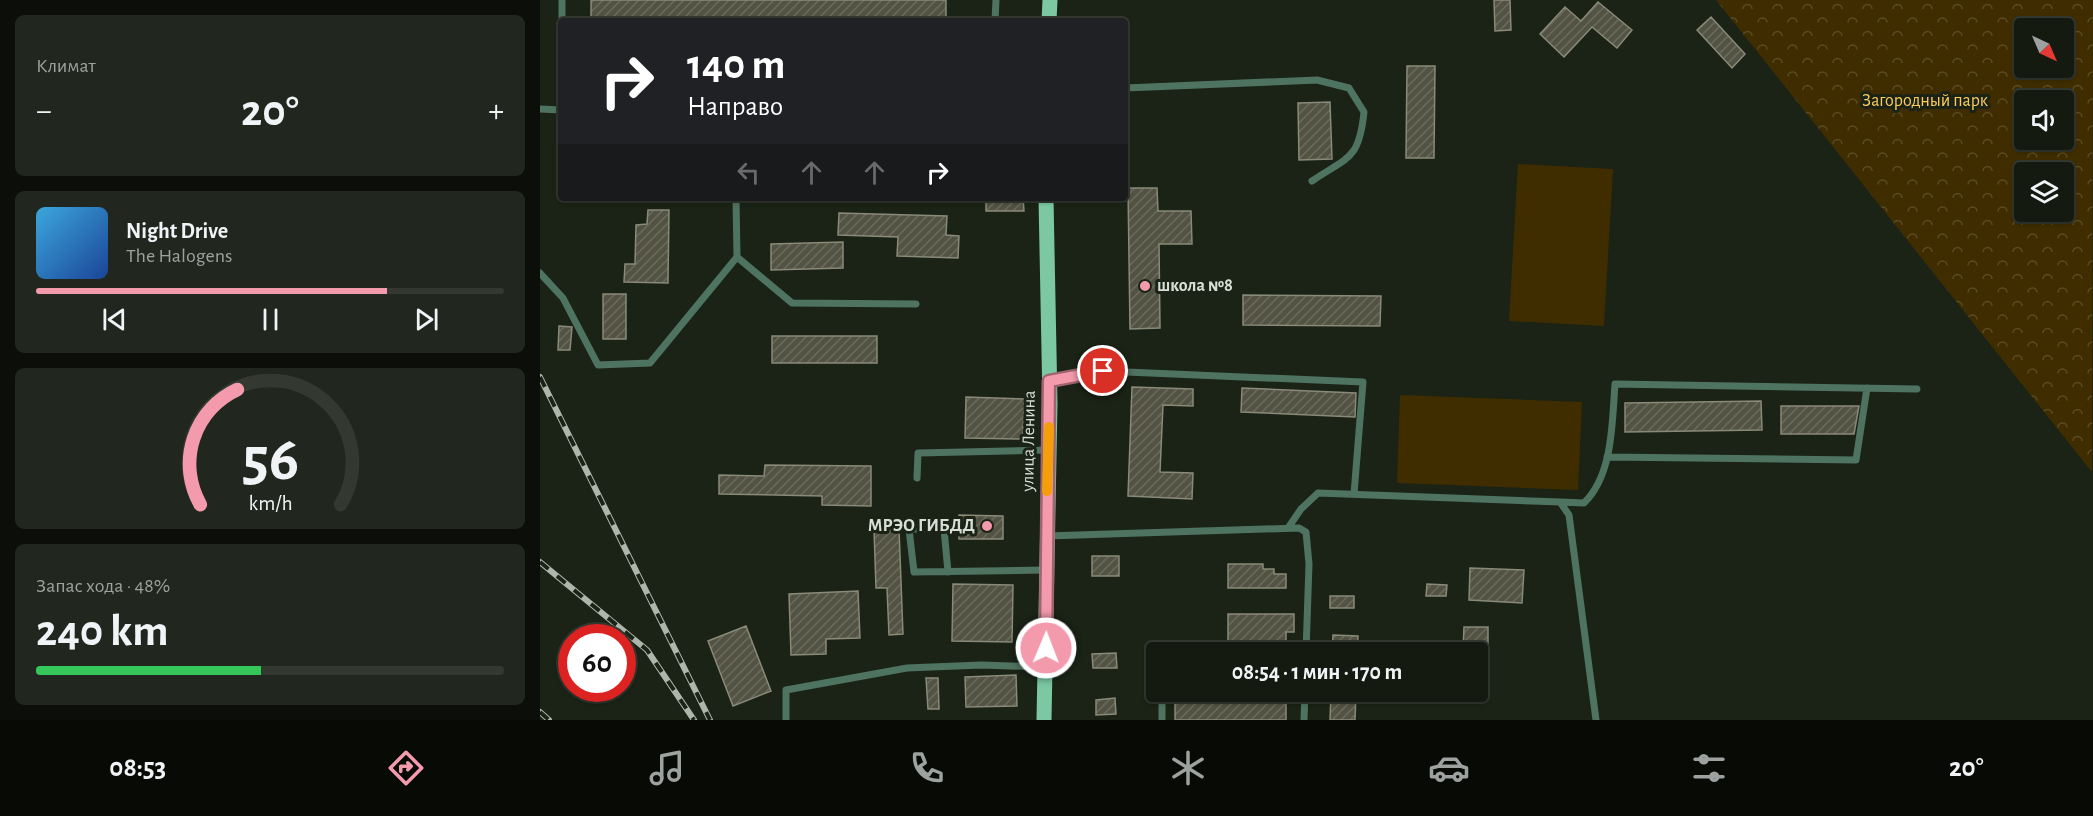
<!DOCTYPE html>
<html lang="ru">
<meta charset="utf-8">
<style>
body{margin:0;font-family:"Alegreya Sans",sans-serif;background:#21271e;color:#f1f3f6;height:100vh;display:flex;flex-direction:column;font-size:22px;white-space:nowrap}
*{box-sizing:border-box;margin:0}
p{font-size:20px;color:#9da19f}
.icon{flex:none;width:33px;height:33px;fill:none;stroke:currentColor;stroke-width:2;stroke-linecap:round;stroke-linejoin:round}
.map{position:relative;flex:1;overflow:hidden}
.details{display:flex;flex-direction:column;gap:15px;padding:15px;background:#0b0e09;width:540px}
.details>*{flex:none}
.hud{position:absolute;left:18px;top:18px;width:570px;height:183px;border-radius:6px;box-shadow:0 2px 4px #0004,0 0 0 2px #333830;background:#202124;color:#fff;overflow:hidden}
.needle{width:39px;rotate:136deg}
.tools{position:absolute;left:1474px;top:18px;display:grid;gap:12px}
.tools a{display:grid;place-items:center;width:60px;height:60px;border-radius:6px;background:#141a10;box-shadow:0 2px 4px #0004,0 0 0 2px #333830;font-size:30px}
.speed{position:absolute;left:18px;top:624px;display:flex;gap:12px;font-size:30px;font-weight:700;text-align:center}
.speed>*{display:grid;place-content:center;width:78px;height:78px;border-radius:50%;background:#141a10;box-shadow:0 2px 4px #0004,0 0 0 2px #333830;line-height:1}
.speed .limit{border:9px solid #d22;background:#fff;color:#111}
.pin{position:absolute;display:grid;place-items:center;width:51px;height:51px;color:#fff;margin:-26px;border:3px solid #fff;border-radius:50%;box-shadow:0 2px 6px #0007}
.me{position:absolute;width:66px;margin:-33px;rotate:1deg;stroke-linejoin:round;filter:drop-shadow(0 0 4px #0008)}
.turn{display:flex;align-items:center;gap:21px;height:126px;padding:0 30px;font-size:27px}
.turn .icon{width:78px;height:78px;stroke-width:2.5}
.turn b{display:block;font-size:42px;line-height:51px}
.lanes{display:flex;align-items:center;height:57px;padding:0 30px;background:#0003;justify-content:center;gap:30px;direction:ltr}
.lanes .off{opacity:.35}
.big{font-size:45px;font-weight:600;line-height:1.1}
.details .tile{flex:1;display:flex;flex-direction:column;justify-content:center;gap:9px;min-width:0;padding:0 21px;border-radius:9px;background:#21271e}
.details .dial{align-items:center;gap:0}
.dial svg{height:156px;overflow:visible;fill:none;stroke:#333830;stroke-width:7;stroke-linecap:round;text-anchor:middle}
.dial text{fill:#f1f3f6;stroke:none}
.song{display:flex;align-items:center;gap:18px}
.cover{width:72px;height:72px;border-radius:9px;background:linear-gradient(135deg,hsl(200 70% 55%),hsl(220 70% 35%))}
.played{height:6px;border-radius:3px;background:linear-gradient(90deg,#f39aac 75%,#333830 75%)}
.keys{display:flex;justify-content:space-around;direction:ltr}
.heat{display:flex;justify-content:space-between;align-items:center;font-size:33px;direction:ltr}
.charge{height:9px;border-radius:4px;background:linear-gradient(90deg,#34c759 48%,#333830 0)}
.trip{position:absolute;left:606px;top:642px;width:342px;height:60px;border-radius:6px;background:#141a10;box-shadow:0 2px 4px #0004,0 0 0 2px #333830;font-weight:600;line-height:60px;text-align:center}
.menu{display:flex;height:96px;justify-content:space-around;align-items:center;background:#080a06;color:#9da19f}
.menu .icon{width:42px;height:42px}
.menu .on{color:#f39aac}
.menu b{font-size:27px;color:#f1f3f6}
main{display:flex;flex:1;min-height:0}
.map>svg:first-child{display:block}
.park{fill:url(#park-crowns);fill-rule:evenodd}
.pitch{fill:#3f2d00}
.building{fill:url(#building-hatch);stroke:#898a78;stroke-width:1.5}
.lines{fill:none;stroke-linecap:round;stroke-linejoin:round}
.lane{stroke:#4f7361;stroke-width:7}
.primary{stroke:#7bc8a3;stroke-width:15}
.rail-casing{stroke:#aeb6ac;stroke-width:6}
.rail{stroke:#1a2316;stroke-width:4;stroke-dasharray:11;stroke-linecap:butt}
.route-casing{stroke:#9e6470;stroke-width:15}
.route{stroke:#f39aac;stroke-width:10}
.slow{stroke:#f59e0b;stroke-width:10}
.poi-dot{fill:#f39aac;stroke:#1a2316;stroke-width:2}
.labels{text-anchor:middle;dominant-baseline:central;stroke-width:6;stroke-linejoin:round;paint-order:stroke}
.park-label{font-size:18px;fill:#fecb5c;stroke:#1a2316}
.poi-label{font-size:18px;font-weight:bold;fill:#d7ded5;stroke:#1a2316;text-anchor:start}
.street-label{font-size:18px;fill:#d7ded5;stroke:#1a2316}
</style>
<main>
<section class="details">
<div class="tile"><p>Климат</p>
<div class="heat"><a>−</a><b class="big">20°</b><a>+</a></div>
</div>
<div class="tile">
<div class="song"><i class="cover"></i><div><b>Night Drive</b><p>The Halogens</p></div></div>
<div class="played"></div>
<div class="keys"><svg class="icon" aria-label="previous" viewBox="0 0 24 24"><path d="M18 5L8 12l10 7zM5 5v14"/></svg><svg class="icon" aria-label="pause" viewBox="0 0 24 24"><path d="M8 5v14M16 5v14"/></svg><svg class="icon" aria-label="next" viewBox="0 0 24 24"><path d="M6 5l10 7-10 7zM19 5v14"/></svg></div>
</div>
<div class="tile dial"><svg viewBox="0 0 100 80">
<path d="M14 69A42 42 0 1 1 86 69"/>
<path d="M14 69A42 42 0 0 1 33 10" stroke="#f39aac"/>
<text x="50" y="56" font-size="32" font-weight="700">56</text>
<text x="50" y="72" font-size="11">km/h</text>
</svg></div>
<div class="tile"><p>Запас хода · 48%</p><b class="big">240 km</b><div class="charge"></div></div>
</section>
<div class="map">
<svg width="1553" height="720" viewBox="0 0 1553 720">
<defs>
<pattern id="park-crowns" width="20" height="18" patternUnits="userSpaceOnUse" patternTransform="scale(1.5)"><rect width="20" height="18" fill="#3f2d00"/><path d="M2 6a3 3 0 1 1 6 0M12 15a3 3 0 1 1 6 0" fill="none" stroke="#5a4b24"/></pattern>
<pattern id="building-hatch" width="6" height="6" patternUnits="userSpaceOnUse" patternTransform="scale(1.5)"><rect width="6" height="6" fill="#525342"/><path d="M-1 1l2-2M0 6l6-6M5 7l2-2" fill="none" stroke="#6a6b5c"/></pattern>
</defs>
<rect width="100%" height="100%" fill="#1a2316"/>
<!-- park -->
<path class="park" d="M 1176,0 L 1553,0 L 1552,472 ZM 1485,28 L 1524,28 L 1524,68 L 1485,68 ZM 1485,100 L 1524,100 L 1524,140 L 1485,140 ZM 1485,172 L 1524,172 L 1524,212 L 1485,212 Z"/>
<!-- pitch -->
<path class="pitch" d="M 978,164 L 1073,169 L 1064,326 L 969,321 Z
M 860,395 L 1042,402 L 1038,490 L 857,483 Z"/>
<!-- building -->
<path class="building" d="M 51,0 L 406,0 L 406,21 L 51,21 Z
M 954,0 L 970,0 L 971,30 L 955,31 Z
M 1058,2 L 1092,30 L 1077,48 L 1052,27 L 1024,57 L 1000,34 L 1025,7 L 1041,21 Z
M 1171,17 L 1205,54 L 1192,68 L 1157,30 Z
M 867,66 L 895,66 L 894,158 L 866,158 Z
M 790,102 L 792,159 L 759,160 L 758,103 Z
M 588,188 L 617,188 L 618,211 L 651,211 L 652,244 L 619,244 L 620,328 L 590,329 Z
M 446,198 L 483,198 L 484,211 L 446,211 Z
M 108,210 L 129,210 L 128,283 L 84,282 L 85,264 L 95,264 L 96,225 L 107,224 Z
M 299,213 L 407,216 L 406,235 L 419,236 L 418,258 L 357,256 L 358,237 L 298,235 Z
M 303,242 L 303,268 L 231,270 L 231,244 Z
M 63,294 L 86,294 L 86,339 L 63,339 Z
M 703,295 L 841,296 L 840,326 L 703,325 Z
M 19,326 L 32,327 L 30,350 L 18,350 Z
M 232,336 L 337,336 L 337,363 L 232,363 Z
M 592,387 L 653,389 L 653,406 L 623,405 L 620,472 L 653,473 L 652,499 L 588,496 Z
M 702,388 L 816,393 L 815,417 L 701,412 Z
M 426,397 L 484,399 L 483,439 L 425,438 Z
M 1221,401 L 1222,430 L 1085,432 L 1085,403 Z
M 1241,406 L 1319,406 L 1314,434 L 1241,434 Z
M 225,465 L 331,466 L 331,506 L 282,505 L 282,496 L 179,494 L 179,475 L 224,476 Z
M 419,515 L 463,516 L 463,539 L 419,539 Z
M 359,529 L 363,634 L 349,635 L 347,588 L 336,588 L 334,530 Z
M 552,556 L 579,556 L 579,576 L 552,576 Z
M 688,564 L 723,564 L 723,569 L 734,569 L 734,574 L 746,574 L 746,588 L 688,588 Z
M 930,568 L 984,570 L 982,603 L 929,600 Z
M 413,584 L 473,585 L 472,642 L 412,641 Z
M 887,584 L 907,585 L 906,596 L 886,596 Z
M 318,591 L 320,638 L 286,639 L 286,654 L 251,655 L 249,594 Z
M 790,596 L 814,596 L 814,608 L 790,608 Z
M 688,614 L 754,614 L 754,632 L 746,632 L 746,652 L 688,652 Z
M 206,626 L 231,691 L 193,706 L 168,641 Z
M 924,627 L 948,627 L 948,650 L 923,650 Z
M 793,635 L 818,636 L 817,652 L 792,652 Z
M 576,653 L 577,668 L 553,668 L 552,654 Z
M 476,675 L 477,706 L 426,707 L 425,677 Z
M 386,678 L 398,678 L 399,709 L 388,709 Z
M 687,692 L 746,692 L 746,720 L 635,720 L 635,701 L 687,701 Z
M 791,692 L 816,692 L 815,720 L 790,720 Z
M 575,698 L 576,714 L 556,715 L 556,700 Z"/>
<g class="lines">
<!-- lane -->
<path class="lane" d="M 22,21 L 22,0
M 455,21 L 456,0
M 585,88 L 777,80 L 809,88 L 824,112 C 819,160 809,156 772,181
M 0,109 L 21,110 L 21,106
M 197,257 L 252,303 L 376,304
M 0,273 L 23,298 L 58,365 L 110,363 L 197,257 L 196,198
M 511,381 L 563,371 L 823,382 L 814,494
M 1067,457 L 1316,460 L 1327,388
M 377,478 L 378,453 L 508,450
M 1020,502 L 1044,503 C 1073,475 1072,423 1075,384 L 1377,389
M 748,528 L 761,509 L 778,493 L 1020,502 L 1029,515 L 1056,720
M 507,536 L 759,528 L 766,532 L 769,564 L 766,652
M 408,572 L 404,529 L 369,529 L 374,572 L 507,570
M 246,720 L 246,690 L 367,668 L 441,665 L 505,667
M 622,720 L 622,692
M 764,720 L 765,692"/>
<!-- primary -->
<path class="primary" d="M 509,21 L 510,0
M 504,720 L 510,403 L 506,198"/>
<!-- rail casing -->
<g class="rail-casing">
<path id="rail" d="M 0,377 L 170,720
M 0,562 L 107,650 L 154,720
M 0,712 L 9,720"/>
</g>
<!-- rail -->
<use href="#rail" class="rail"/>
</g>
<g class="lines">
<!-- route casing -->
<g class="route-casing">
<path id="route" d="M 506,648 L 509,381 L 563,371"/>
</g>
<!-- route -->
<use href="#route" class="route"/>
<!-- slow -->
<path class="slow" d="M 507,491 L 509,427"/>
</g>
<!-- markers -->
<g class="poi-dot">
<circle cx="605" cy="286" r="6"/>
<circle cx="447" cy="526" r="6"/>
</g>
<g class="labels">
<!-- park labels -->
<g class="park-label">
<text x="1385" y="101">Загородный парк</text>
</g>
<!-- poi labels -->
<g class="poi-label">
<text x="617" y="286">школа №8</text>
<text x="435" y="526" text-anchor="end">МРЭО ГИБДД</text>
</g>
<!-- street labels -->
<g class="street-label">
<text transform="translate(489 441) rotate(-89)">улица Ленина</text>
</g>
</g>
</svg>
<div class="tools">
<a><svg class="needle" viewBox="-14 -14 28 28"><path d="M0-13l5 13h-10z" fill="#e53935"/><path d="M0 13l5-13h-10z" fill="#9da19f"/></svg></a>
<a><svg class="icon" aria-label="sound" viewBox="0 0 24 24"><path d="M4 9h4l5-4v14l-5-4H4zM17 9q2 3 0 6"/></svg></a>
<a><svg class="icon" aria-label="layers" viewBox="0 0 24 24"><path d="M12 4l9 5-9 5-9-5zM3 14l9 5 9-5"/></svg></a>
</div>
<div class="speed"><div class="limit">60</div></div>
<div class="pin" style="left:563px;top:371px;background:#d93025"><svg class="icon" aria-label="arrive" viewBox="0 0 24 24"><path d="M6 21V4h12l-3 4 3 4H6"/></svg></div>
<svg class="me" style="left:506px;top:648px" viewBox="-20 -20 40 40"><circle r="17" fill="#f39aac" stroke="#fff" stroke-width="3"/><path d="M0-11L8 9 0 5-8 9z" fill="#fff"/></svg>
<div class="trip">08:54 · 1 мин · 170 m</div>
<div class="hud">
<div class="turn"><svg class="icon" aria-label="right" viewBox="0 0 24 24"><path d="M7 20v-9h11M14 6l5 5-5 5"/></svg><div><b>140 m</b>Направо</div></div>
<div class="lanes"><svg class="icon off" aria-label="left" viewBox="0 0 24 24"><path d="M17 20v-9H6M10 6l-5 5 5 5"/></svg><svg class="icon off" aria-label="ahead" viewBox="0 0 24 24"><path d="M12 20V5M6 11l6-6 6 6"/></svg><svg class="icon off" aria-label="ahead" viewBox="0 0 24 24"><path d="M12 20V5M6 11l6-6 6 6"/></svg><svg class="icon" aria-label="right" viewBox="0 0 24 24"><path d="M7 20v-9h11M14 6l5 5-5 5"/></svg></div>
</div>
</div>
</main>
<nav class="menu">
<b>08:53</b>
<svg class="icon on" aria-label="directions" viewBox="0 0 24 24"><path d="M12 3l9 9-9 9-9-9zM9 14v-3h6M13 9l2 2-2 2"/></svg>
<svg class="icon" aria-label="music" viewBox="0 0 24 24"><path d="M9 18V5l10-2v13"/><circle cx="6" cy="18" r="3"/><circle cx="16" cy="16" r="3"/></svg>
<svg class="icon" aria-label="phone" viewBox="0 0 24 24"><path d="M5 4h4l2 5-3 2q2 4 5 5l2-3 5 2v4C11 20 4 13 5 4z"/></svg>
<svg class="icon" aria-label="climate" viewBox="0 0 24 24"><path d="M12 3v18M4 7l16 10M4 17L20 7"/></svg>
<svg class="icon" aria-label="car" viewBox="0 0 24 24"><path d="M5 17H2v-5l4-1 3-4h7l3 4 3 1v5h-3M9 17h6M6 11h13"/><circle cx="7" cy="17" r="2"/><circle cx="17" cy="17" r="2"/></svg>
<svg class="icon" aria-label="filters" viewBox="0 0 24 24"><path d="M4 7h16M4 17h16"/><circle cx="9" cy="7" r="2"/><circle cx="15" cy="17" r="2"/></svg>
<b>20°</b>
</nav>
